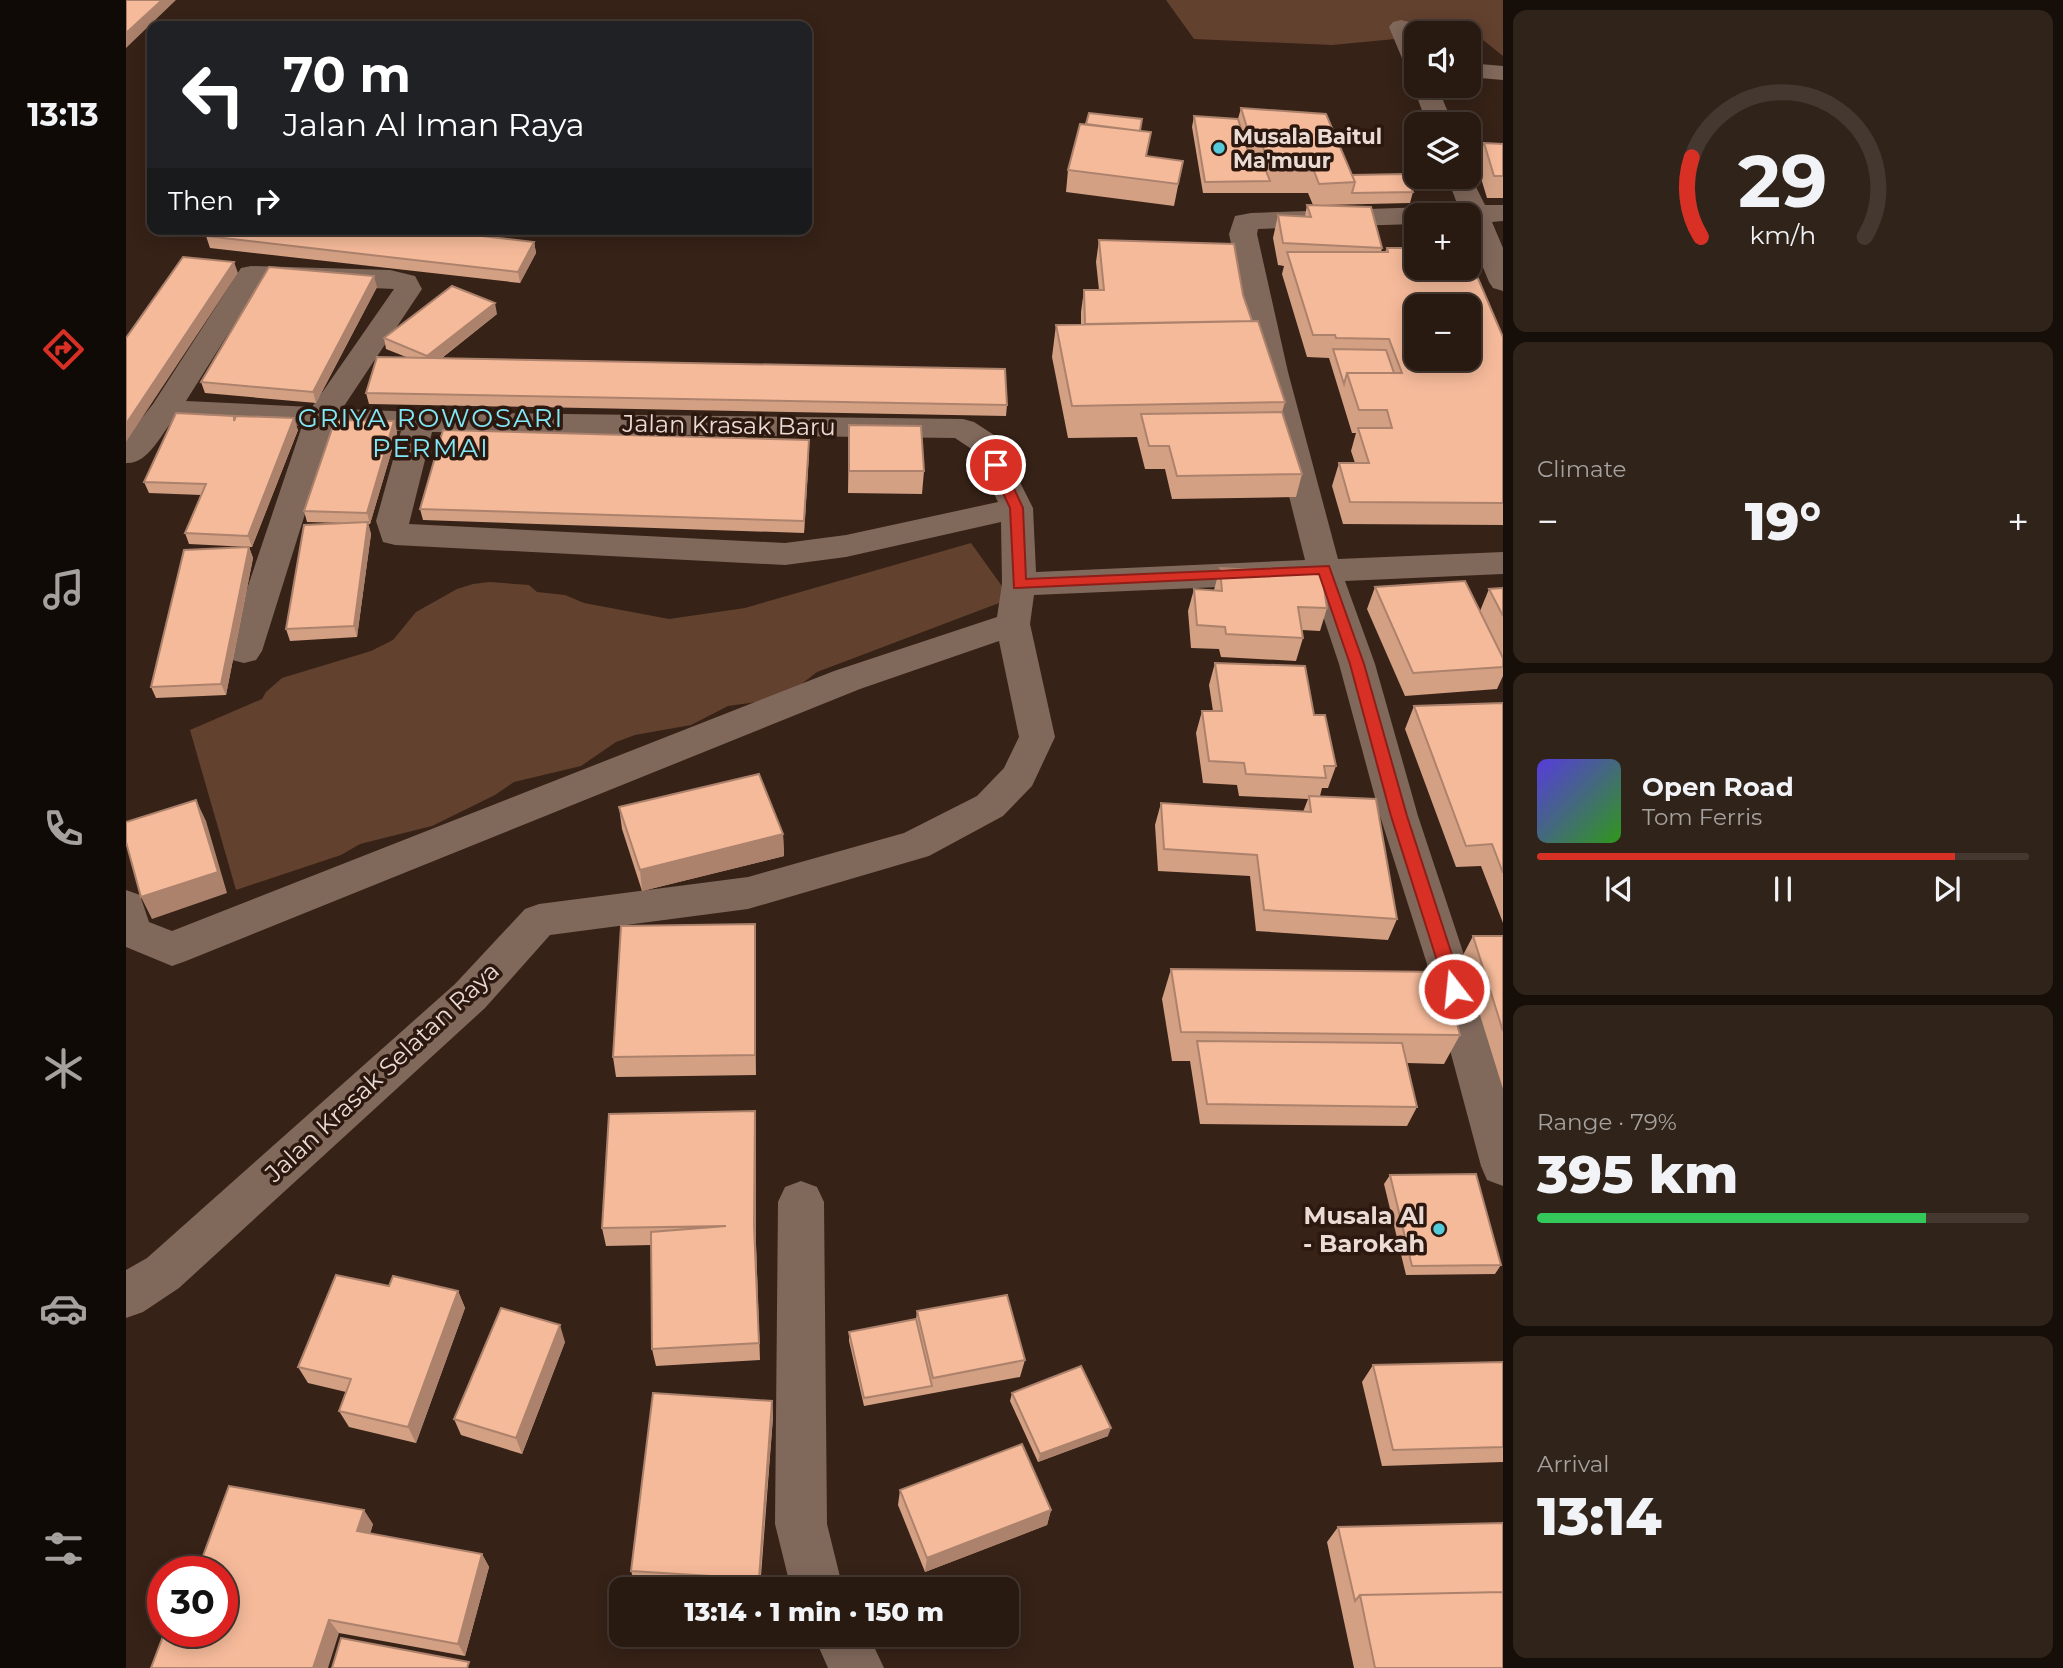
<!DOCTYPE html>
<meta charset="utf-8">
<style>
body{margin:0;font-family:Montserrat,sans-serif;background:#30231a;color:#f1f3f6;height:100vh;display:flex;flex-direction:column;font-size:26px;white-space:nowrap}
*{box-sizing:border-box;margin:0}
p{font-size:23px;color:#a5a19f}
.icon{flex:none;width:38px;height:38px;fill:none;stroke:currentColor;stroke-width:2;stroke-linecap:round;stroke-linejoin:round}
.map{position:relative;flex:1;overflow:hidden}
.side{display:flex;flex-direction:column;gap:10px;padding:10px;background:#160e09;width:560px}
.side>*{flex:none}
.top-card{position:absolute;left:21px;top:21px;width:665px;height:214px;border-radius:14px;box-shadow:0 4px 18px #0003,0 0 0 2px #443831;background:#202124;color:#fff;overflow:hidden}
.buttons{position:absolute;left:1278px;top:21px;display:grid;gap:14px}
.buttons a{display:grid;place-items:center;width:77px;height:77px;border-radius:14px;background:#281a11;box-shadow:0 4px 18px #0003,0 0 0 2px #443831;font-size:35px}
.speed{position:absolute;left:21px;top:1556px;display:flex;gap:14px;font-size:35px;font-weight:700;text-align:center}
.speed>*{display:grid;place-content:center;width:91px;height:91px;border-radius:50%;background:#281a11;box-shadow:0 4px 18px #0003,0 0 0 2px #443831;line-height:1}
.speed .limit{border:10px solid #d22;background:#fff;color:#111}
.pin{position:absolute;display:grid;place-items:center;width:60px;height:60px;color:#fff;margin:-30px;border:4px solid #fff;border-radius:50%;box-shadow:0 2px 7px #0007}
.me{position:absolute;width:77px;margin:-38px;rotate:344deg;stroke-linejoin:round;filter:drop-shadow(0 0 5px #0008)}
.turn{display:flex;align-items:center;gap:24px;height:147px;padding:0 21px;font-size:32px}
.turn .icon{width:91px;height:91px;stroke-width:2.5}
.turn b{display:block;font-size:49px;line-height:60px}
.then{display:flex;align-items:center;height:66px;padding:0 21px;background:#0003;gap:14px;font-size:26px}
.big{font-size:52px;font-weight:800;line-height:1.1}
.side .card{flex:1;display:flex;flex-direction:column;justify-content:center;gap:10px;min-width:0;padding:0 24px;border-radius:14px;background:#30231a}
.side .dial{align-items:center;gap:0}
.dial svg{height:182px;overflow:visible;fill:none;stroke:#443831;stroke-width:7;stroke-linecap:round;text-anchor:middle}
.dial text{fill:#f1f3f6;stroke:none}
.song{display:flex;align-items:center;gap:21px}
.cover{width:84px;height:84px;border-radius:10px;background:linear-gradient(135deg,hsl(250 70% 55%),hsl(110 70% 35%))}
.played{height:7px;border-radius:4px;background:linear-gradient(90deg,#d93025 85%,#443831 85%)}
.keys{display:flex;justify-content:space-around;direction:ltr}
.heat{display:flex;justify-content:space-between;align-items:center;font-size:38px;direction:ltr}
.charge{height:10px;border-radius:5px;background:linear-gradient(90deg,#34c759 79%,#443831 0)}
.trip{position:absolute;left:483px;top:1577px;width:410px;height:70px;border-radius:14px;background:#281a11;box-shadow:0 4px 18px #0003,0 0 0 2px #443831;font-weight:800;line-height:70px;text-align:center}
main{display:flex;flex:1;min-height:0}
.dock{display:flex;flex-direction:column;width:126px;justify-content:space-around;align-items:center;background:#100a07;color:#a5a19f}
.dock .icon{width:49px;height:49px}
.dock .on{color:#d93025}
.dock b{font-size:32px;color:#f1f3f6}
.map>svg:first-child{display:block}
.green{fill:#63412f}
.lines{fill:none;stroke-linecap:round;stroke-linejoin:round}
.minor{fill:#80685b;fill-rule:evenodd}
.wall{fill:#d3a084}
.shaded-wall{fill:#ac826c}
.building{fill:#f5ba9a;stroke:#ac826c;stroke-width:2;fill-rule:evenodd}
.route{fill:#d93025;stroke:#8d1f18;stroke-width:2}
.poi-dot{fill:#53cbdb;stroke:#2c180e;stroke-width:2.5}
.labels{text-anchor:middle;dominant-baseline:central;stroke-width:7;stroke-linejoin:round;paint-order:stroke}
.far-poi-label{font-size:21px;font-weight:bold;fill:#eadcd5;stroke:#2c180e;text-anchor:start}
.street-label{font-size:24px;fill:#eadcd5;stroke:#2c180e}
.poi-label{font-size:24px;font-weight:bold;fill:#eadcd5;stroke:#2c180e;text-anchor:end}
.neighbourhood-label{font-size:26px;letter-spacing:2px;fill:#7fe9f8;stroke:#2c180e}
</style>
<main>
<nav class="dock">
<b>13:13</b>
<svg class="icon on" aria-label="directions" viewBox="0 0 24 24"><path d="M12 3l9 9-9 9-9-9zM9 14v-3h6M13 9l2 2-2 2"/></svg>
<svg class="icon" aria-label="music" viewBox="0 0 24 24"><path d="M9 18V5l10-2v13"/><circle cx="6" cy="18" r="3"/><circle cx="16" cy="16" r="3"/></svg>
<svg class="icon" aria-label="phone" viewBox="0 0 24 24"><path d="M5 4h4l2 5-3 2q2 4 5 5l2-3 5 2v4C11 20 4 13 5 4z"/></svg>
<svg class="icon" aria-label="climate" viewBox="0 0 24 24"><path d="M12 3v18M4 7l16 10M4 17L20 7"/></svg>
<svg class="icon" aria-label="car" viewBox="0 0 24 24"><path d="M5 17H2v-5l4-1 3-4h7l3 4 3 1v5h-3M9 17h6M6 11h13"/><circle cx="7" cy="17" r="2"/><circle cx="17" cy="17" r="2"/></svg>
<svg class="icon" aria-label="filters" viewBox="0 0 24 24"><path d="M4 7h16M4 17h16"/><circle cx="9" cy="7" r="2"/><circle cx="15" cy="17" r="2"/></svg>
</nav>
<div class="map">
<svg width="1377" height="1668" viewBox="0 0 1377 1668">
<rect width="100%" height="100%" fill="#362217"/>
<!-- green -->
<path class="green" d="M 1040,0 L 1377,0 L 1377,56 L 1347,32 L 1290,33 L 1290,37 L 1206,45 L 1068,39 Z
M 845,543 L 878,589 L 881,600 L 691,672 L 664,693 L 645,700 L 602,706 L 565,725 L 509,735 L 490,742 L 455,766 L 388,782 L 369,795 L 306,826 L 234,844 L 215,855 L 110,890 L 64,730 L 136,699 L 140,692 L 156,678 L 245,651 L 267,640 L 290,612 L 331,589 L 347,584 L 364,582 L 403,585 L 411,592 L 439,595 L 458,603 L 543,619 L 619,608 Z"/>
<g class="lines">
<!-- minor -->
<path class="minor" d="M 1275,20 L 1283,22 L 1290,34 L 1290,70 L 1281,68 L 1278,63 L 1263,27 L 1267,22 Z
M 1342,63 L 1377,66 L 1377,80 L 1342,77 Z
M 1290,81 L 1290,86 L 1311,86 L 1327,124 L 1301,124 L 1287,86 Z
M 1342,171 L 1359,205 L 1377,205 L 1377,221 L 1366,222 L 1377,248 L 1377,291 L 1367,288 L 1363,282 L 1342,231 L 1342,215 L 1290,215 L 1290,224 L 1132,229 L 1131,234 L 1162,372 L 1212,559 L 1377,552 L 1377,574 L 1219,581 L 1249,664 L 1292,816 L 1341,964 L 1377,1088 L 1377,1186 L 1361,1180 L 1355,1166 L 1301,964 L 1254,816 L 1213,664 L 1186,583 L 908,595 L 904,624 L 929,737 L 906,786 L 877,816 L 803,856 L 622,909 L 424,935 L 359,1008 L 53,1288 L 17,1312 L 0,1318 L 0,1270 L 21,1258 L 329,984 L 399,909 L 413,904 L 622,877 L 778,833 L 851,796 L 878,768 L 893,737 L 873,641 L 734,689 L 60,961 L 46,966 L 0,947 L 0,890 L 14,895 L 23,922 L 46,931 L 708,671 L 871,617 L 876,584 L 875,522 L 720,557 L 659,565 L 269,545 L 257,542 L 250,521 L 275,431 L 206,428 L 136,651 L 130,660 L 118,663 L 106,660 L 100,651 L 176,426 L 47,420 C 35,435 21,465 0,463 L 0,438 L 27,404 L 115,268 L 125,266 L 264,270 L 289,276 L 296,289 L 216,409 L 293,412 L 837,419 L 848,422 L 871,437 L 907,508 L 910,572 L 1179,560 L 1132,372 L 1103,234 L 1109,216 L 1125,213 L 1332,206 L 1321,177 L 1342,177 ZM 134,283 L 268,289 L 186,407 L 60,401 ZM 306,432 L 829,438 L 847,450 L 872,502 L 720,535 L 659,543 L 283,524 Z
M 675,1181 L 691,1187 L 698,1202 L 701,1524 L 717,1589 L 665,1589 L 649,1524 L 652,1202 L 659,1187 Z
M 687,1634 L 742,1634 L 758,1668 L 702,1668 Z"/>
</g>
<!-- wall -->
<path class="wall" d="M 1115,108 L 1226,175 L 1287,192 L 1284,203 L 1198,205 L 1256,248 L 1255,252 L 1259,252 L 1261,248 L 1377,337 L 1377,525 L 1217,524 L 1206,486 L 1213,463 L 1229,463 L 1225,451 L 1230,433 L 1226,433 L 1203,358 L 1181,357 L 1156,274 L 1158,266 L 1152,265 L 1147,238 L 1152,215 L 1179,216 L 1181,205 L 1187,205 L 1182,193 L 1077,193 L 1066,127 L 1068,116 L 1112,119 Z
M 1014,131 L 1021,156 L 1057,161 L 1048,206 L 940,192 L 942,170 Z
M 1358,143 L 1377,144 L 1377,198 L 1361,198 L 1351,165 Z
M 80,236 L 408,242 L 410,253 L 394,283 L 84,248 Z
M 973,240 L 1117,295 L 1126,321 L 1159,402 L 1156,412 L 1176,474 L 1170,497 L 1046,499 L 1039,469 L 1019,469 L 1011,437 L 942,438 L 926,357 L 930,325 L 955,324 L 955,312 L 958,290 L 973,290 L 970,262 Z
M 251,287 L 190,403 L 79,393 L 75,382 Z
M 371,314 L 316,358 L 881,405 L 880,416 L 243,404 L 240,393 L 280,357 L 260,349 L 258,338 Z
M 108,416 L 109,418 L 172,430 L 126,547 L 123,547 L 127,558 L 100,695 L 30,698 L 25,687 L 122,547 L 63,544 L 59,533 L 75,495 L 23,493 L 18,482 Z
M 268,421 L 271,433 L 244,524 L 242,524 L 245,534 L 231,637 L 164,641 L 160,629 L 217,523 L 181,522 L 178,511 Z
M 723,425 L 798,471 L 796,494 L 722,493 Z
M 683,452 L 678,533 L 297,520 L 294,509 Z
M 1094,568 L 1201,608 L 1194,631 L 1176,630 L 1177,638 L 1170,661 L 1095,657 L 1093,649 L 1065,648 L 1062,611 L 1068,589 L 1088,590 Z
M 1249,587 L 1354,611 L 1363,589 L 1377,616 L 1377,676 L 1371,689 L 1279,696 L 1241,609 Z
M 1089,663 L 1188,715 L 1210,766 L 1202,788 L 1196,788 L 1194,796 L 1271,919 L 1262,940 L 1130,931 L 1124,876 L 1032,871 L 1029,825 L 1035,803 L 1177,812 L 1182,799 L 1113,796 L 1111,785 L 1077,783 L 1070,733 L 1076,711 L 1087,711 L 1083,685 Z
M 1377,703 L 1377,923 L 1355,866 L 1330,867 L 1279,729 L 1288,706 Z
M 493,807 L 657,834 L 658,856 L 516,891 L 496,829 Z
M 629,924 L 630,1075 L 490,1077 L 487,1057 Z
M 1347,936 L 1377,936 L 1377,1089 L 1336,957 Z
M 1045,969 L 1334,1035 L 1318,1064 L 1281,1063 L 1291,1107 L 1281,1126 L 1074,1124 L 1064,1061 L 1046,1061 L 1036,999 Z
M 629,1111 L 630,1131 L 630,1244 L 634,1360 L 530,1366 L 526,1349 L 526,1245 L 480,1246 L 476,1228 Z
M 1264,1175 L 1375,1265 L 1369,1274 L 1280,1275 L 1258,1184 Z
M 263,1286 L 332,1291 L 339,1308 L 290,1443 L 223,1427 L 213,1411 L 220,1392 L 182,1383 L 172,1367 Z
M 791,1311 L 899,1360 L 894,1377 L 738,1406 L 723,1341 L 723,1332 L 790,1319 Z
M 439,1342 L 396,1454 L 335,1435 L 328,1419 Z
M 1377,1362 L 1377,1462 L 1256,1466 L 1236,1382 L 1247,1365 Z
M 886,1393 L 982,1436 L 912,1462 L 884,1401 Z
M 646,1401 L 647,1417 L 634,1589 L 579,1589 L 509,1584 L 505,1571 Z
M 774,1490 L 925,1510 L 921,1525 L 799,1572 L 772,1505 Z
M 247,1524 L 244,1534 L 356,1554 L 363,1567 L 339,1656 L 213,1633 L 74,1564 Z
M 1212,1527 L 1377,1668 L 1228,1668 L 1201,1542 Z"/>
<!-- shaded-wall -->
<path class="shaded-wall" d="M 36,0 L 50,0 L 0,48 L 0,33 Z
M 408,242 L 410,253 L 394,283 L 392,272 Z
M 108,262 L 112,273 L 0,442 L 0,424 Z
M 248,276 L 251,287 L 190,403 L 187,392 Z
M 369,303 L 371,314 L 304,367 L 301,356 Z
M 168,418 L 172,430 L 126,547 L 122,536 Z
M 268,421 L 271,433 L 244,524 L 241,513 Z
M 683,440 L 683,452 L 678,533 L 678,521 Z
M 242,522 L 245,534 L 231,637 L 228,626 Z
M 123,547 L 127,558 L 100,695 L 95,684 Z
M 70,800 L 80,821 L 101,893 L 26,919 L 15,897 Z
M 657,834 L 658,856 L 516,891 L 514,870 Z
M 629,924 L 630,945 L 630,1075 L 629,1055 Z
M 629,1111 L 630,1131 L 630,1244 L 634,1360 L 628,1226 Z
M 332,1291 L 339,1308 L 290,1443 L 282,1427 Z
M 434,1325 L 439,1342 L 396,1454 L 390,1438 Z
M 646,1401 L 647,1417 L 633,1589 L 633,1579 Z
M 985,1428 L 982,1436 L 912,1462 L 914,1454 Z
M 238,1510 L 247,1524 L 240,1545 L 231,1531 Z
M 925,1510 L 921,1525 L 799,1572 L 801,1558 Z
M 356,1554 L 363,1567 L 339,1656 L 332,1644 Z
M 203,1620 L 213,1633 L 202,1668 L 187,1668 Z"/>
<!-- building -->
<path class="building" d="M 0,0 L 36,0 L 0,33 Z
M 1115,108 L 1200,114 L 1229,182 L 1193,184 L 1188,171 L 1146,170 L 1136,145 L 1126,144 Z
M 963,113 L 1016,119 L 1014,131 L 960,124 Z
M 1068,116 L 1112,119 L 1123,154 L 1134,156 L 1144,181 L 1079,182 Z
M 954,124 L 1025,132 L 1020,156 L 1057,161 L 1052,184 L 942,170 Z
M 1358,143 L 1377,144 L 1377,176 L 1368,176 Z
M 1279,174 L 1287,192 L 1226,193 L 1229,182 L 1226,175 Z
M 1181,205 L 1245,207 L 1256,248 L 1157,243 L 1152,215 L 1185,217 Z
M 85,229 L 295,229 L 408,242 L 392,272 L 80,236 Z
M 973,240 L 1108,244 L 1117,295 L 1126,321 L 959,324 L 958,290 L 978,290 Z
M 1261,248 L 1290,248 L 1290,268 L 1342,268 L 1342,255 L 1377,337 L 1377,503 L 1224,502 L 1213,463 L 1243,463 L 1232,428 L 1266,428 L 1261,410 L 1233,410 L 1221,373 L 1276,373 L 1263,339 L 1210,338 L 1209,335 L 1187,335 L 1161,252 L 1262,252 ZM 1290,306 L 1342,306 L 1342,359 L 1290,359 Z
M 57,257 L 108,262 L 0,424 L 0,338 Z
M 143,267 L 248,276 L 187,392 L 75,382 Z
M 326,286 L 369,303 L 301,356 L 258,338 Z
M 1132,321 L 1159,402 L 946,406 L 930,325 Z
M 1207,349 L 1260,350 L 1268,373 L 1221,373 L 1218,384 Z
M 251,357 L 879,369 L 881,405 L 240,393 Z
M 1156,412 L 1176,474 L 1051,476 L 1043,446 L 1023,446 L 1015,414 Z
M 50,413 L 108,416 L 108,421 L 110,416 L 168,418 L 122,536 L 59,533 L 80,484 L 18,482 Z
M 209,420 L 268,421 L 241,513 L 178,511 Z
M 723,425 L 795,426 L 798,471 L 723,471 Z
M 317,430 L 683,440 L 678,521 L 294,509 Z
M 242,522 L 228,626 L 160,629 L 178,525 Z
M 123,547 L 95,684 L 25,687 L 58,550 Z
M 1094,568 L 1196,574 L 1201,608 L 1172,607 L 1177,638 L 1100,634 L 1099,627 L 1071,625 L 1068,589 L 1096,591 Z
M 1339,581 L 1377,658 L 1377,667 L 1287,673 L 1249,587 Z
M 1377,588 L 1377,616 L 1363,589 Z
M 1089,663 L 1179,666 L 1188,715 L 1199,715 L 1210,766 L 1198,766 L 1200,778 L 1120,774 L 1118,763 L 1083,761 L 1076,711 L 1096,711 Z
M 1377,703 L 1377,873 L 1366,844 L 1340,846 L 1288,706 Z
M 633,774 L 657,834 L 514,870 L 493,807 Z
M 1183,796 L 1250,799 L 1271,919 L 1138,910 L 1131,855 L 1038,849 L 1035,803 L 1185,812 Z
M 70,800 L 92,872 L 15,897 L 0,842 L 0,822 Z
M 629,924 L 629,1055 L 487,1057 L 495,926 Z
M 1347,936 L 1377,936 L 1377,1031 Z
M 1045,969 L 1317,972 L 1334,1035 L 1055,1032 Z
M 1071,1041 L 1276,1043 L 1291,1107 L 1081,1104 Z
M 629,1111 L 628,1226 L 633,1343 L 526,1349 L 525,1232 L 600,1226 L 476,1228 L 483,1114 Z
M 1350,1174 L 1375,1265 L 1286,1266 L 1264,1175 Z
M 210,1275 L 263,1286 L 267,1276 L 332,1291 L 282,1427 L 213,1411 L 225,1379 L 172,1367 Z
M 881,1295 L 899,1360 L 807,1378 L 791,1311 Z
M 375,1308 L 434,1325 L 390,1438 L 328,1419 Z
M 790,1319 L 806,1386 L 738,1398 L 723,1332 Z
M 1377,1362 L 1377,1447 L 1267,1450 L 1247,1365 Z
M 955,1366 L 985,1428 L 914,1454 L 886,1393 Z
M 527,1393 L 646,1401 L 633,1579 L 505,1571 Z
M 896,1444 L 925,1510 L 801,1558 L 774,1490 Z
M 103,1486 L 238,1510 L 231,1531 L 356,1554 L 332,1644 L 203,1620 L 187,1668 L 25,1668 L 39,1631 L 96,1631 L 96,1572 L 61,1572 L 65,1562 L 74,1564 Z
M 1377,1523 L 1377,1592 L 1234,1595 L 1229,1601 L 1212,1527 Z
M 1377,1592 L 1377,1668 L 1249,1668 L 1234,1595 Z
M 215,1638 L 343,1662 L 341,1668 L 206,1668 Z"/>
<!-- route -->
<path class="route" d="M 870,461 L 877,465 L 897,508 L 900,579 L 1203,566 L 1238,664 L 1281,816 L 1337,989 L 1334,994 L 1322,994 L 1320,989 L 1265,816 L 1224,664 L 1193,574 L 888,588 L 884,508 L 864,465 Z"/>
<!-- markers -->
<g class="poi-dot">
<circle cx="1093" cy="148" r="7"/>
<circle cx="1313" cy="1229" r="7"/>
</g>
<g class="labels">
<!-- far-poi labels -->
<g class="far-poi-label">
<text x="1107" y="136">Musala Baitul<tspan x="1107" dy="24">Ma'muur</tspan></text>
</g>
<!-- street labels -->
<g class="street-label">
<text transform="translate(603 425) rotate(1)">Jalan Krasak Baru</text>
<text transform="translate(256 1072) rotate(-43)">Jalan Krasak Selatan Raya</text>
</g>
<!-- poi labels -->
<g class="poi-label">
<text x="1299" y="1215">Musala Al<tspan x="1299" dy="28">- Barokah</tspan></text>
</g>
<!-- neighbourhood labels -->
<g class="neighbourhood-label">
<text x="305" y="418">GRIYA ROWOSARI<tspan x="305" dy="30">PERMAI</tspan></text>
</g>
</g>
</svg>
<div class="buttons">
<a><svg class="icon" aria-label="sound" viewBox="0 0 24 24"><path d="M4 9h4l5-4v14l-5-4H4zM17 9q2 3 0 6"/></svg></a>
<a><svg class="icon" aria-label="layers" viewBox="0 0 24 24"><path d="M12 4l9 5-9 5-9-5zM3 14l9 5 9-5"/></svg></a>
<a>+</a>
<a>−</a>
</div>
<div class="speed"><div class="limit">30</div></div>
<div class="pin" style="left:870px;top:465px;background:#d93025"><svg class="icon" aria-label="arrive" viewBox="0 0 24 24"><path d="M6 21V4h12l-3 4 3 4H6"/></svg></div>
<svg class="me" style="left:1328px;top:989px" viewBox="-20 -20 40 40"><circle r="17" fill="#d93025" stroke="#fff" stroke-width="3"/><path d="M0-11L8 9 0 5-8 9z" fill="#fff"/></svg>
<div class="trip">13:14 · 1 min · 150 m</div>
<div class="top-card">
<div class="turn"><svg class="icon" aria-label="left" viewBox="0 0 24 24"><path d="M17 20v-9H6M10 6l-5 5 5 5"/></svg><div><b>70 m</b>Jalan Al Iman Raya</div></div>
<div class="then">Then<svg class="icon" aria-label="right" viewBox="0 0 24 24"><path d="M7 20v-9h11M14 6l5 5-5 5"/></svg></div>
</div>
</div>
<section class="side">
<div class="card dial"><svg viewBox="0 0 100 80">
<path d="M14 69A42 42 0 1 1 86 69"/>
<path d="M14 69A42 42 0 0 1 10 34" stroke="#d93025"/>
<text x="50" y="56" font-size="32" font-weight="700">29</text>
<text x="50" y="72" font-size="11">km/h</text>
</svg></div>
<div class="card"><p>Climate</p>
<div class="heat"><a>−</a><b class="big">19°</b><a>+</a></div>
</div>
<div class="card">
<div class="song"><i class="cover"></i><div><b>Open Road</b><p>Tom Ferris</p></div></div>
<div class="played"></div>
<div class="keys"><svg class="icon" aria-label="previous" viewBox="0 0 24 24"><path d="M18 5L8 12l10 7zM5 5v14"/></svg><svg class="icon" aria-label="pause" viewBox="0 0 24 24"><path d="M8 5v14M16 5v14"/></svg><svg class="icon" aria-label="next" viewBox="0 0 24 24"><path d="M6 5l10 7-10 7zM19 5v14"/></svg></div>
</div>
<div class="card"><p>Range · 79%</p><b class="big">395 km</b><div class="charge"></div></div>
<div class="card"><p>Arrival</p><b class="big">13:14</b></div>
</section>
</main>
